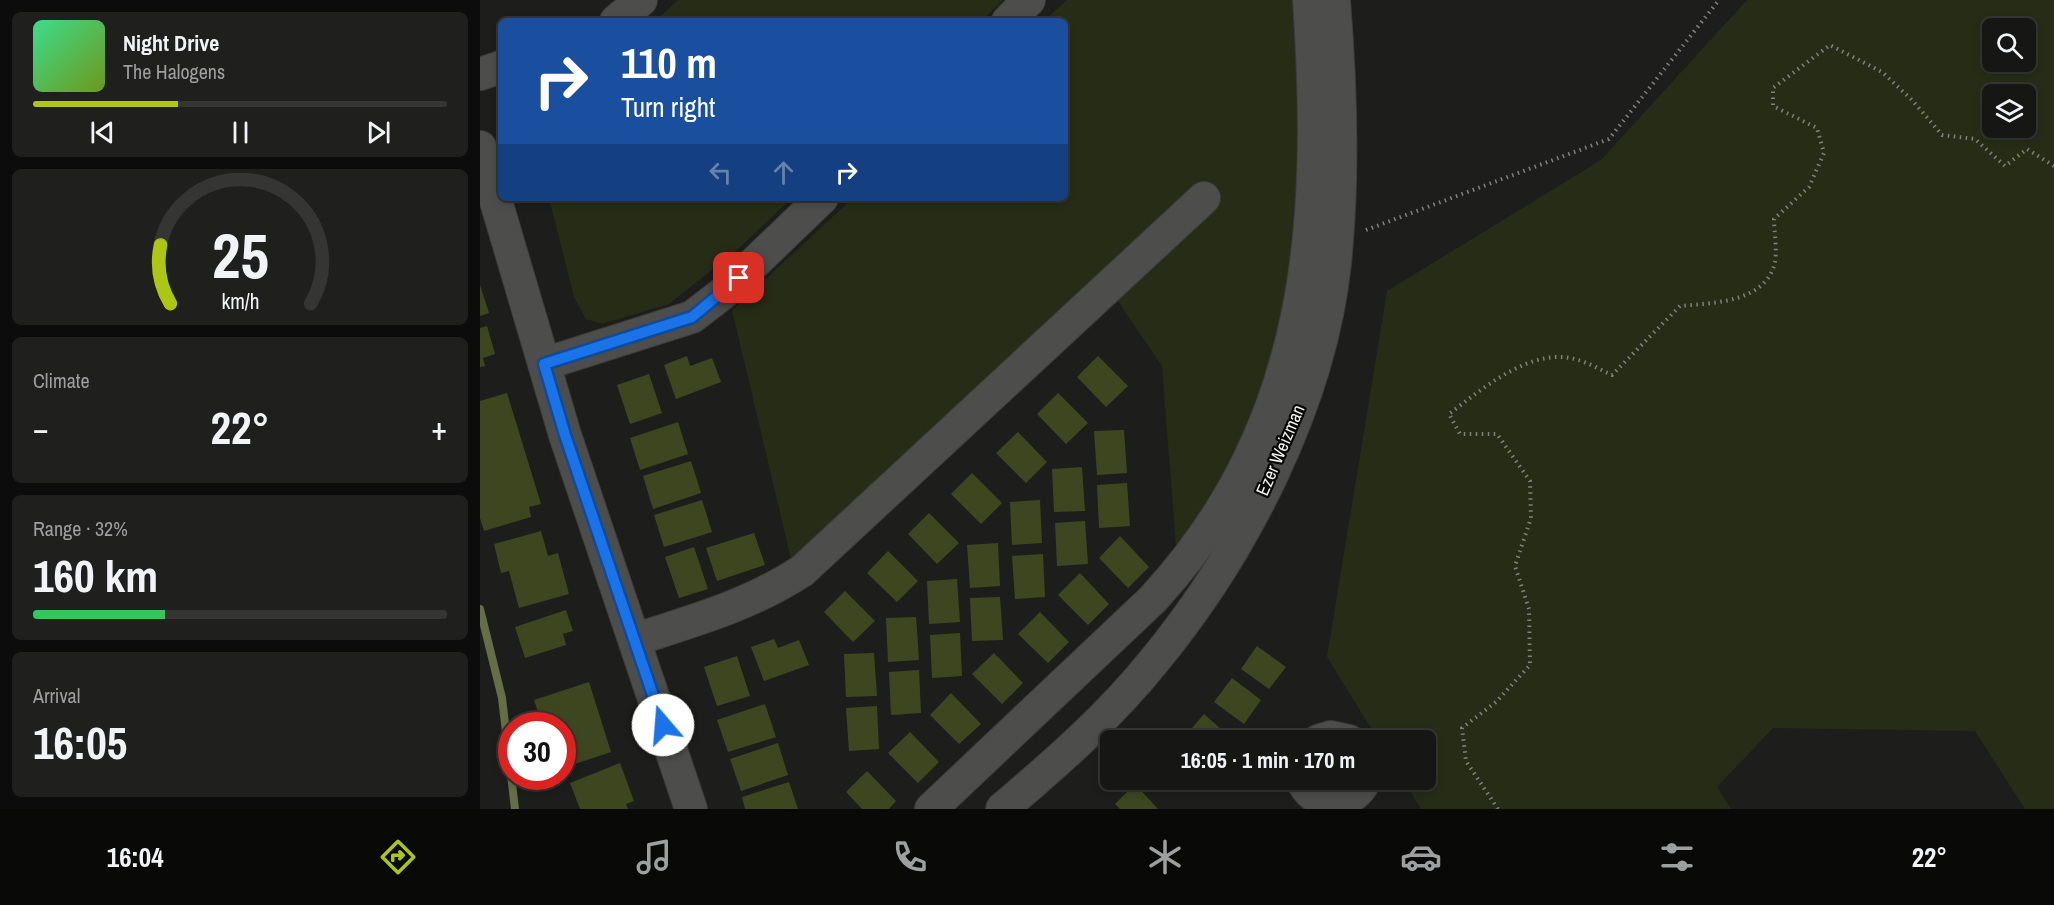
<!DOCTYPE html>
<meta charset="utf-8">
<style>
body{margin:0;font-family:"Archivo Narrow",sans-serif;background:#1f1f1e;color:#f1f3f6;height:100vh;display:flex;flex-direction:column;font-size:22px;white-space:nowrap}
*{box-sizing:border-box;margin:0}
p{font-size:20px;color:#9e9fa0}
.icon{flex:none;width:33px;height:33px;fill:none;stroke:currentColor;stroke-width:2;stroke-linecap:round;stroke-linejoin:round}
.map{position:relative;flex:1;overflow:hidden}
.sheet{display:flex;flex-direction:column;gap:12px;padding:12px;background:#0c0c0c;width:480px}
.sheet>*{flex:none}
.top-card{position:absolute;left:18px;top:18px;width:570px;height:183px;border-radius:9px;box-shadow:0 3px 9px #0003,0 0 0 2px #353534;background:#1a4fa0;color:#fff;overflow:hidden}
.tools{position:absolute;left:1502px;top:18px;display:grid;gap:12px}
.tools a{display:grid;place-items:center;width:54px;height:54px;border-radius:9px;background:#161615;box-shadow:0 3px 9px #0003,0 0 0 2px #353534;font-size:30px}
.speed{position:absolute;left:18px;top:712px;display:flex;gap:12px;font-size:30px;font-weight:700;text-align:center}
.speed>*{display:grid;place-content:center;width:78px;height:78px;border-radius:50%;background:#161615;box-shadow:0 3px 9px #0003,0 0 0 2px #353534;line-height:1}
.speed .limit{border:9px solid #d22;background:#fff;color:#111}
.pin{position:absolute;display:grid;place-items:center;width:51px;height:51px;color:#fff;margin:-26px;border-radius:12px;box-shadow:0 3px 9px #0006}
.me{position:absolute;width:66px;margin:-33px;rotate:342deg;stroke-linejoin:round;filter:drop-shadow(0 0 4px #0008)}
.turn{display:flex;align-items:center;gap:21px;height:126px;padding:0 24px;font-size:27px}
.turn .icon{width:78px;height:78px;stroke-width:2.5}
.turn b{display:block;font-size:42px;line-height:51px}
.lanes{display:flex;align-items:center;height:57px;padding:0 24px;background:#0003;justify-content:center;gap:30px;direction:ltr}
.lanes .off{opacity:.35}
.big{font-size:45px;font-weight:800;line-height:1.1}
.sheet .card{flex:1;display:flex;flex-direction:column;justify-content:center;gap:9px;min-width:0;padding:0 21px;border-radius:9px;background:#1f1f1e}
.sheet .dial{align-items:center;gap:0}
.dial svg{height:156px;overflow:visible;fill:none;stroke:#353534;stroke-width:7;stroke-linecap:round;text-anchor:middle}
.dial text{fill:#f1f3f6;stroke:none}
.song{display:flex;align-items:center;gap:18px}
.cover{width:72px;height:72px;border-radius:9px;background:linear-gradient(135deg,hsl(150 70% 55%),hsl(80 70% 35%))}
.played{height:6px;border-radius:3px;background:linear-gradient(90deg,#acc613 35%,#353534 35%)}
.keys{display:flex;justify-content:space-around;direction:ltr}
.heat{display:flex;justify-content:space-between;align-items:center;font-size:33px;direction:ltr}
.charge{height:9px;border-radius:4px;background:linear-gradient(90deg,#34c759 32%,#353534 0)}
.trip{position:absolute;left:620px;top:730px;width:336px;height:60px;border-radius:9px;background:#161615;box-shadow:0 3px 9px #0003,0 0 0 2px #353534;font-weight:800;line-height:60px;text-align:center}
.tabs{display:flex;height:96px;justify-content:space-around;align-items:center;background:#090908;color:#9e9fa0}
.tabs .icon{width:42px;height:42px}
.tabs .active{color:#acc613}
.tabs b{font-size:27px;color:#f1f3f6}
main{display:flex;flex:1;min-height:0}
.map>svg:first-child{display:block}
.green{fill:#272c17;fill-rule:evenodd}
.lines{fill:none;stroke-linecap:round;stroke-linejoin:round}
.stream{stroke:#656e47;stroke-width:8}
.building{fill:#3e4620}
.minor-casing{stroke:#3b3b39;stroke-width:34}
.path{stroke:#80817f;stroke-width:4;stroke-dasharray:1.5 4.5;stroke-linecap:butt}
.minor{stroke:#4d4e4b;stroke-width:32}
.route-casing{stroke:#114b97;stroke-width:15}
.route{stroke:#1a73e8;stroke-width:10}
.labels{text-anchor:middle;dominant-baseline:central;stroke-width:4.5;stroke-linejoin:round;paint-order:stroke}
.street-label{font-size:18px;fill:#f2f2f0;stroke:#080807}
</style>
<main>
<section class="sheet">
<div class="card">
<div class="song"><i class="cover"></i><div><b>Night Drive</b><p>The Halogens</p></div></div>
<div class="played"></div>
<div class="keys"><svg class="icon" aria-label="previous" viewBox="0 0 24 24"><path d="M18 5L8 12l10 7zM5 5v14"/></svg><svg class="icon" aria-label="pause" viewBox="0 0 24 24"><path d="M8 5v14M16 5v14"/></svg><svg class="icon" aria-label="next" viewBox="0 0 24 24"><path d="M6 5l10 7-10 7zM19 5v14"/></svg></div>
</div>
<div class="card dial"><svg viewBox="0 0 100 80">
<path d="M14 69A42 42 0 1 1 86 69"/>
<path d="M14 69A42 42 0 0 1 9 39" stroke="#acc613"/>
<text x="50" y="56" font-size="32" font-weight="700">25</text>
<text x="50" y="72" font-size="11">km/h</text>
</svg></div>
<div class="card"><p>Climate</p>
<div class="heat"><a>−</a><b class="big">22°</b><a>+</a></div>
</div>
<div class="card"><p>Range · 32%</p><b class="big">160 km</b><div class="charge"></div></div>
<div class="card"><p>Arrival</p><b class="big">16:05</b></div>
</section>
<div class="map">
<svg width="1574" height="809" viewBox="0 0 1574 809">
<rect width="100%" height="100%" fill="#1d1e1c"/>
<!-- green -->
<path class="green" d="M 198,0 L 523,0 L 501,21 L 176,21 Z
M 587,0 L 819,0 C 824,159 824,356 735,495 C 723,512 709,529 696,546 L 682,366 L 623,279 L 353,527 L 311,559 L 252,310 L 373,198 L 585,198 L 585,21 L 564,21 Z
M 1267,0 L 1574,0 L 1574,809 L 1545,809 L 1495,731 L 1293,728 L 1237,787 L 1251,809 L 941,809 L 923,780 L 945,780 L 945,741 L 899,741 L 847,657 L 907,291 L 1121,160 ZM 1512,28 L 1545,28 L 1545,62 L 1512,62 ZM 1545,94 L 1545,128 L 1512,128 L 1512,94 Z
M 69,198 L 312,198 L 257,250 L 189,304 L 122,324 L 106,319 L 94,297 Z"/>
<g class="lines">
<!-- stream -->
<path class="stream" d="M 0,609 L 22,698 L 35,809"/>
</g>
<!-- building -->
<path class="building" d="M 0,285 L 9,313 L 0,316 Z
M 7,326 L 15,354 L 3,358 L 5,366 L 0,367 L 0,328 Z
M 207,356 L 210,366 L 232,358 L 241,382 L 196,399 L 184,365 Z
M 618,356 L 648,386 L 626,407 L 597,377 Z
M 169,374 L 182,413 L 150,424 L 137,385 Z
M 27,393 L 61,504 L 49,507 L 51,517 L 4,531 L 0,518 L 0,401 Z
M 578,393 L 608,423 L 586,444 L 557,414 Z
M 198,422 L 208,454 L 160,470 L 150,438 Z
M 644,430 L 647,473 L 617,475 L 614,431 Z
M 538,432 L 567,462 L 546,483 L 516,453 Z
M 211,461 L 221,493 L 173,509 L 163,476 Z
M 602,467 L 605,511 L 574,512 L 572,469 Z
M 492,473 L 522,503 L 501,524 L 471,494 Z
M 647,483 L 650,526 L 619,528 L 617,485 Z
M 222,500 L 232,532 L 184,547 L 174,515 Z
M 560,500 L 562,543 L 532,545 L 530,502 Z
M 449,513 L 479,543 L 457,564 L 428,534 Z
M 605,521 L 608,564 L 577,566 L 575,523 Z
M 61,531 L 68,556 L 78,553 L 89,594 L 39,608 L 29,571 L 21,573 L 14,544 Z
M 274,533 L 285,565 L 237,581 L 226,548 Z
M 640,536 L 669,567 L 648,588 L 619,558 Z
M 518,543 L 520,586 L 490,588 L 487,545 Z
M 214,547 L 228,589 L 199,598 L 185,557 Z
M 408,551 L 438,581 L 417,602 L 387,573 Z
M 563,554 L 565,597 L 535,599 L 532,556 Z
M 600,573 L 629,604 L 608,625 L 578,595 Z
M 477,579 L 480,622 L 449,624 L 447,581 Z
M 365,591 L 395,621 L 373,642 L 344,612 Z
M 520,597 L 523,640 L 492,641 L 490,598 Z
M 86,610 L 93,631 L 83,634 L 86,645 L 45,658 L 35,627 Z
M 560,612 L 589,642 L 568,663 L 538,634 Z
M 436,617 L 439,660 L 408,662 L 406,618 Z
M 480,633 L 482,676 L 452,678 L 450,635 Z
M 294,639 L 298,648 L 319,640 L 329,665 L 284,681 L 271,647 Z
M 777,646 L 806,667 L 789,689 L 761,669 Z
M 394,653 L 397,696 L 366,697 L 364,654 Z
M 514,653 L 543,683 L 522,704 L 492,674 Z
M 257,656 L 270,696 L 237,706 L 224,667 Z
M 439,670 L 441,713 L 411,715 L 409,672 Z
M 752,678 L 781,700 L 764,724 L 734,702 Z
M 109,682 L 131,752 L 95,764 L 82,733 L 82,726 L 63,726 L 54,700 Z
M 471,693 L 501,724 L 479,744 L 450,715 Z
M 285,704 L 296,737 L 248,752 L 237,720 Z
M 397,706 L 399,749 L 369,751 L 366,708 Z
M 724,714 L 752,739 L 750,741 L 715,741 L 707,734 Z
M 430,732 L 459,762 L 438,783 L 408,753 Z
M 298,743 L 308,775 L 261,791 L 250,759 Z
M 140,763 L 154,801 L 146,804 L 148,809 L 100,809 L 90,783 Z
M 387,771 L 416,801 L 409,809 L 382,809 L 366,792 Z
M 309,782 L 318,809 L 265,809 L 262,797 Z
M 655,784 L 678,809 L 640,809 L 635,804 Z"/>
<g class="lines">
<!-- minor casing -->
<g class="minor-casing">
<path id="minor" d="M 136,21 L 161,0
M 528,21 L 549,0
M 0,74 L 21,67
M 0,147 L 85,435 L 211,809
M 64,364 L 212,317 L 242,294 L 342,198
M 154,640 C 215,620 268,606 322,571 L 724,198
M 838,741 L 851,737 L 869,741
M 822,780 C 834,809 872,809 885,780
M 451,809 L 673,599 C 833,425 844,224 829,0
M 522,809 C 576,763 630,716 674,661 C 763,553 840,404 855,263 C 864,176 861,87 854,0"/>
</g>
<!-- path -->
<path class="path" d="M 886,230 L 1129,139 L 1239,0
M 1018,809 L 986,761 L 982,728 L 1016,702 L 1050,665 L 1049,609 L 1035,566 L 1051,518 L 1050,481 L 1017,434 L 980,434 L 969,414 C 1002,389 1053,345 1098,360 C 1109,363 1121,370 1132,375 L 1200,306 C 1232,303 1282,303 1294,266 C 1298,253 1294,232 1294,219 L 1329,187 L 1344,153 L 1337,128 L 1293,106 L 1293,88 L 1350,45 L 1402,72 L 1432,100 L 1462,135 L 1495,139 L 1525,166 L 1547,149 L 1574,166"/>
<!-- minor -->
<use href="#minor" class="minor"/>
</g>
<g class="lines">
<!-- route casing -->
<g class="route-casing">
<path id="route" d="M 183,725 L 85,435 L 64,364 L 212,317 L 259,278"/>
</g>
<!-- route -->
<use href="#route" class="route"/>
</g>
<g class="labels">
<!-- street labels -->
<g class="street-label">
<text transform="translate(800 450) rotate(-67)">Ezer Weizman</text>
</g>
</g>
</svg>
<div class="tools">
<a><svg class="icon" aria-label="search" viewBox="0 0 24 24"><circle cx="10" cy="10" r="6"/><path d="M15 15l6 6"/></svg></a>
<a><svg class="icon" aria-label="layers" viewBox="0 0 24 24"><path d="M12 4l9 5-9 5-9-5zM3 14l9 5 9-5"/></svg></a>
</div>
<div class="speed"><div class="limit">30</div></div>
<div class="pin" style="left:259px;top:278px;background:#d93025"><svg class="icon" aria-label="arrive" viewBox="0 0 24 24"><path d="M6 21V4h12l-3 4 3 4H6"/></svg></div>
<svg class="me" style="left:183px;top:725px" viewBox="-20 -20 40 40"><circle r="19" fill="#fff"/><path d="M0-13L10 11 0 6-10 11z" fill="#1a73e8"/></svg>
<div class="trip">16:05 · 1 min · 170 m</div>
<div class="top-card">
<div class="turn"><svg class="icon" aria-label="right" viewBox="0 0 24 24"><path d="M7 20v-9h11M14 6l5 5-5 5"/></svg><div><b>110 m</b>Turn right</div></div>
<div class="lanes"><svg class="icon off" aria-label="left" viewBox="0 0 24 24"><path d="M17 20v-9H6M10 6l-5 5 5 5"/></svg><svg class="icon off" aria-label="ahead" viewBox="0 0 24 24"><path d="M12 20V5M6 11l6-6 6 6"/></svg><svg class="icon" aria-label="right" viewBox="0 0 24 24"><path d="M7 20v-9h11M14 6l5 5-5 5"/></svg></div>
</div>
</div>
</main>
<nav class="tabs">
<b>16:04</b>
<svg class="icon active" aria-label="directions" viewBox="0 0 24 24"><path d="M12 3l9 9-9 9-9-9zM9 14v-3h6M13 9l2 2-2 2"/></svg>
<svg class="icon" aria-label="music" viewBox="0 0 24 24"><path d="M9 18V5l10-2v13"/><circle cx="6" cy="18" r="3"/><circle cx="16" cy="16" r="3"/></svg>
<svg class="icon" aria-label="phone" viewBox="0 0 24 24"><path d="M5 4h4l2 5-3 2q2 4 5 5l2-3 5 2v4C11 20 4 13 5 4z"/></svg>
<svg class="icon" aria-label="climate" viewBox="0 0 24 24"><path d="M12 3v18M4 7l16 10M4 17L20 7"/></svg>
<svg class="icon" aria-label="car" viewBox="0 0 24 24"><path d="M5 17H2v-5l4-1 3-4h7l3 4 3 1v5h-3M9 17h6M6 11h13"/><circle cx="7" cy="17" r="2"/><circle cx="17" cy="17" r="2"/></svg>
<svg class="icon" aria-label="filters" viewBox="0 0 24 24"><path d="M4 7h16M4 17h16"/><circle cx="9" cy="7" r="2"/><circle cx="15" cy="17" r="2"/></svg>
<b>22°</b>
</nav>
